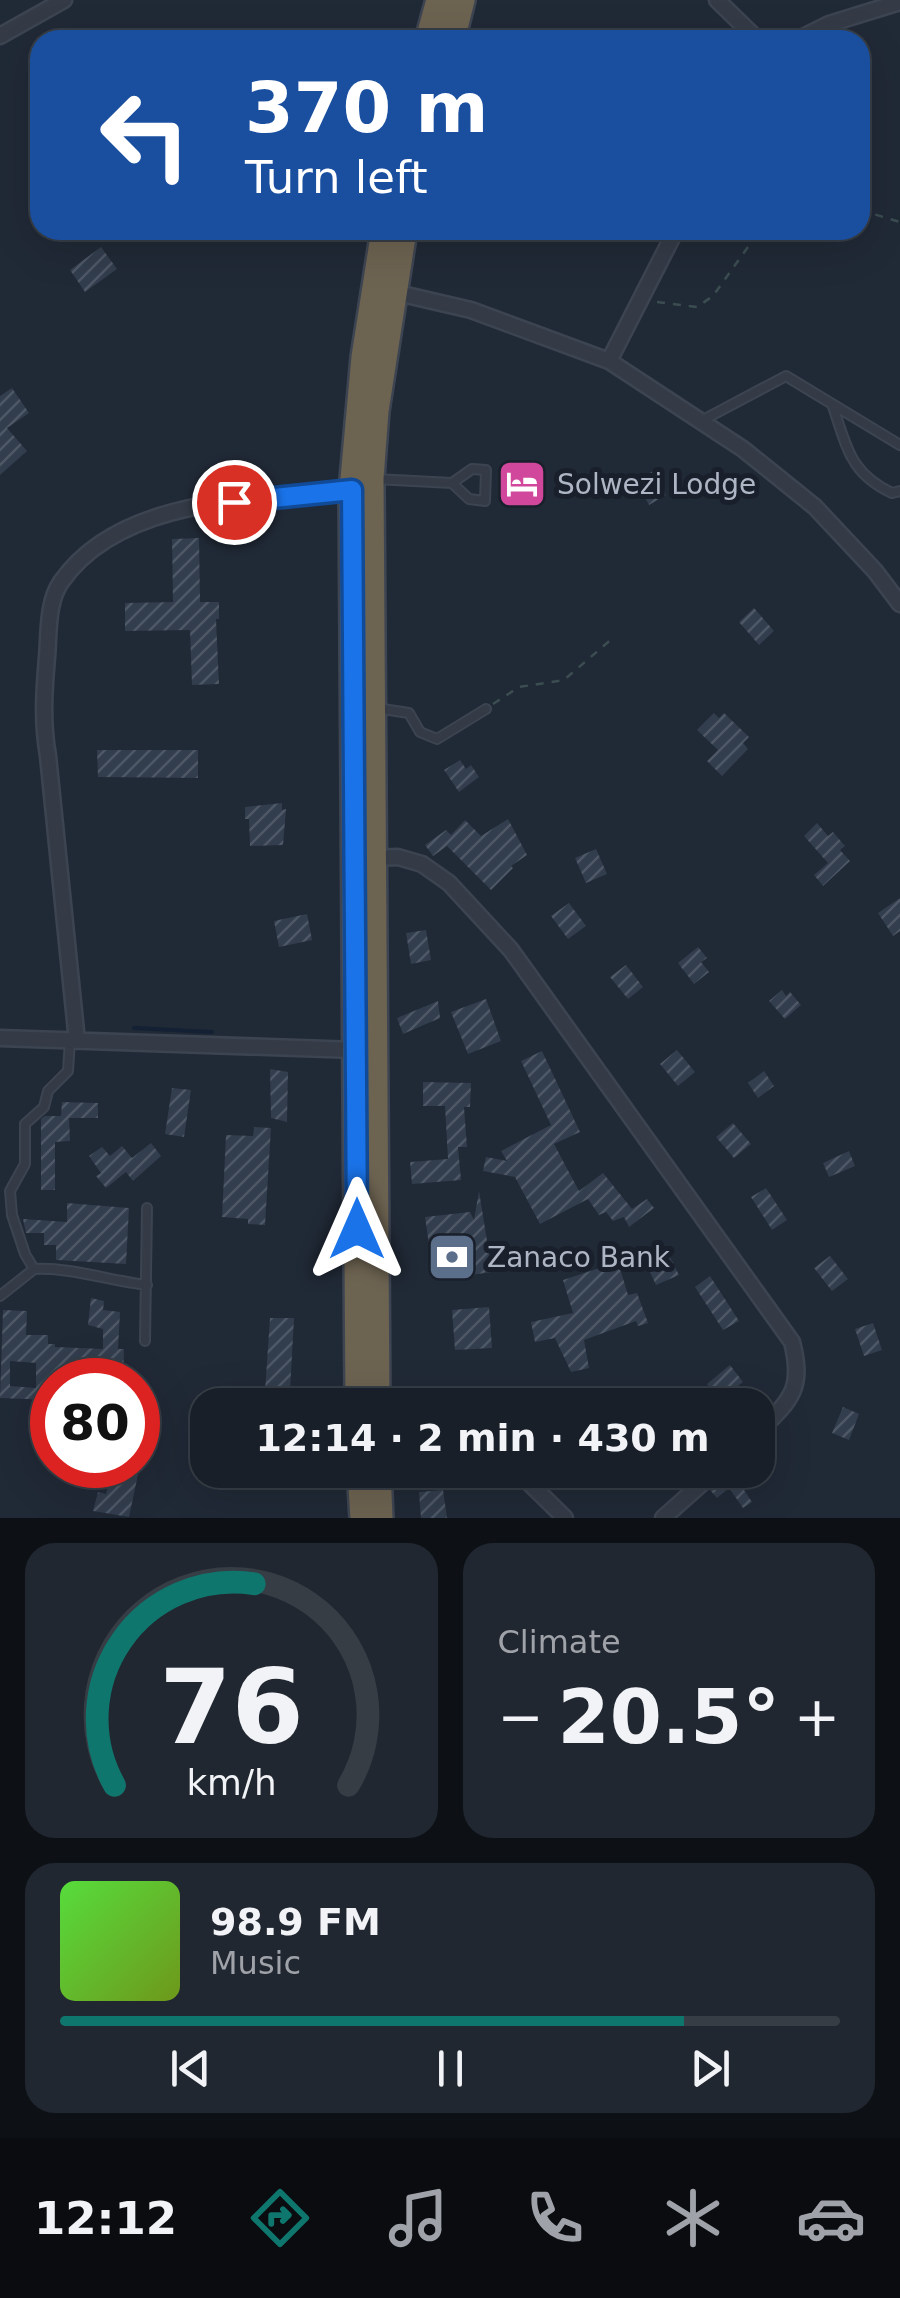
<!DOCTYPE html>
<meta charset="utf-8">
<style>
body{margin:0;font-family:"DejaVu Sans",sans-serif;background:#212730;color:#f1f3f6;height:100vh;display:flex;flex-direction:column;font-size:38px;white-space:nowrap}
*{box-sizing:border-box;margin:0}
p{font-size:32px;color:#9fa2a8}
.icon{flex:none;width:55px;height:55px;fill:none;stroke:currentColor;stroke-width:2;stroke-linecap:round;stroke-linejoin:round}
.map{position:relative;height:1518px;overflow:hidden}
.sheet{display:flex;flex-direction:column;gap:25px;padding:25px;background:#0d1116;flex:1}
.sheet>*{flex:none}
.guide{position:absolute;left:30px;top:30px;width:840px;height:210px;border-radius:30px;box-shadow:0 10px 40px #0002,0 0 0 2px #363d45;background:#1a4fa0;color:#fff;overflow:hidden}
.speed{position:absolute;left:30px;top:1358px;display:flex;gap:20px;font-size:50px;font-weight:700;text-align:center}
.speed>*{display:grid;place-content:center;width:130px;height:130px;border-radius:50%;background:#181f28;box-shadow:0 10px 40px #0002,0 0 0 2px #363d45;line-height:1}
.speed .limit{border:15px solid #d22;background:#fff;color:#111}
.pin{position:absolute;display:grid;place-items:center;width:85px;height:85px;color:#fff;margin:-42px;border:5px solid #fff;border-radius:50%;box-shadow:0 2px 10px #0007}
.me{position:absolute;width:110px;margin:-55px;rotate:0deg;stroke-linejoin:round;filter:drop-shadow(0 0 8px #0008)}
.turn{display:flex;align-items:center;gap:35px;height:210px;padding:0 50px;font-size:45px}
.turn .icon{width:130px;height:130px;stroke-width:2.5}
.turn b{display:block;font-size:70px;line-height:85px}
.big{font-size:75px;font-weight:800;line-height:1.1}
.sheet .widget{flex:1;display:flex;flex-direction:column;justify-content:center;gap:15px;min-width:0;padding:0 35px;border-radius:30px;background:#212730}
.sheet .dial{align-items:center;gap:0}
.dial svg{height:260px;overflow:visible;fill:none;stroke:#363d45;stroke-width:7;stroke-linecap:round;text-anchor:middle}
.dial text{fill:#f1f3f6;stroke:none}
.song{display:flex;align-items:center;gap:30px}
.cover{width:120px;height:120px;border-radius:15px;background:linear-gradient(135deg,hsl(110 70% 55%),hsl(80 70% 35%))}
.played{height:10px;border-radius:5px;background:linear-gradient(90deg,#0f766e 80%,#363d45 80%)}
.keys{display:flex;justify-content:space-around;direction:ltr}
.heat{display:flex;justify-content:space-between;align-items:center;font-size:55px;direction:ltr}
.sheet .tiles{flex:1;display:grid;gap:25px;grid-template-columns:1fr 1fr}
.widget:last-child{grid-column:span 2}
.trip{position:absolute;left:190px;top:1388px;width:585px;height:100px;border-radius:30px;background:#181f28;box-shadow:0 10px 40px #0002,0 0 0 2px #363d45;font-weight:800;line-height:100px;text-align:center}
.dock{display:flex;height:160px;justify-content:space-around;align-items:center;background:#0a0c10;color:#9fa2a8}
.dock .icon{width:70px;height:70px}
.dock .current{color:#0f766e}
.dock b{font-size:45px;color:#f1f3f6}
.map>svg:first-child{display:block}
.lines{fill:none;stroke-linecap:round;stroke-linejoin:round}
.stream{stroke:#142033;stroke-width:4}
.building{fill:url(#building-hatch);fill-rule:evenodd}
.lane-casing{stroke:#3d4451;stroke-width:12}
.street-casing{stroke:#3d4451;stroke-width:19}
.highway-casing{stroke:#3e4552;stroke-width:30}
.path{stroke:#3b4d50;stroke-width:2.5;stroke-dasharray:8 8;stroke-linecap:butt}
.lane{stroke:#343b47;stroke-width:8}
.street{stroke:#343b47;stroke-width:14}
.highway{stroke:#6d6351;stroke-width:25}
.route-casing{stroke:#114b97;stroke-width:25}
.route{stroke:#1a73e8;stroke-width:18}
.labels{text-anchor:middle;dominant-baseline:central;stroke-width:10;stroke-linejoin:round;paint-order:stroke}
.poi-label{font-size:28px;fill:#aeb5c4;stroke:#19202b;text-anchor:start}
</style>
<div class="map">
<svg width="900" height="1518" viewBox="0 0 900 1518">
<defs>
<pattern id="building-hatch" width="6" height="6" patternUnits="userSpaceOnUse" patternTransform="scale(2.5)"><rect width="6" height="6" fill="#323d4d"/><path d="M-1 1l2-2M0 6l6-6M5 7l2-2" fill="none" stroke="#4d5765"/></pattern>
</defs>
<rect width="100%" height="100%" fill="#202936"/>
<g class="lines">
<!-- stream -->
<path class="stream" d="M 134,1028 L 212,1032"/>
</g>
<!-- building -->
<path class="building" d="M 101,247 L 117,269 L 85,292 L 70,270 Z
M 12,388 L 29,413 L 7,428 L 27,451 L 0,475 L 0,396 Z
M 507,466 L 525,467 L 524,482 L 530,482 L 529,493 L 521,492 L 521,498 L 505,498 Z
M 653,471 L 666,495 L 649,505 L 636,481 Z
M 199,538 L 200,602 L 219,602 L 219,619 L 216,619 L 219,684 L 192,685 L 190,630 L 125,631 L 125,603 L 173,602 L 172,539 Z
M 754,608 L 774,631 L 759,645 L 739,622 Z
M 714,713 L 719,718 L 724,713 L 749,737 L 743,743 L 748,749 L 722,776 L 707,761 L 718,750 L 697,730 Z
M 97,750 L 198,750 L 198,778 L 98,777 Z
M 460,760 L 466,769 L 471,765 L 479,777 L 459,792 L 444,770 Z
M 282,803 L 282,810 L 286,809 L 283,845 L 250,846 L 249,819 L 245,819 L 245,807 Z
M 508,819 L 527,855 L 511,866 L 513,868 L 491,890 L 447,846 L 433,856 L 425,845 L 446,830 L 451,835 L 465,820 L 481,836 Z
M 817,823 L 828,836 L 833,832 L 845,846 L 840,850 L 850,861 L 823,886 L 814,875 L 828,863 L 804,836 Z
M 596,849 L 607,874 L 586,883 L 575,858 Z
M 900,898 L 900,931 L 893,936 L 878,913 Z
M 569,903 L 586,926 L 568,939 L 551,916 Z
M 307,914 L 312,940 L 279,947 L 274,921 Z
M 426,930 L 431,960 L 411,964 L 406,933 Z
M 698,947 L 707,958 L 701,962 L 709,972 L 694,984 L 678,963 Z
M 626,965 L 643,987 L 628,999 L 610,977 Z
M 782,990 L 786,996 L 790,992 L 801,1005 L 785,1019 L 769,1001 Z
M 486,999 L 501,1041 L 468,1054 L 451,1012 Z
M 438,1001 L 440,1018 L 403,1034 L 397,1018 Z
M 677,1050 L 695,1072 L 678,1086 L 660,1064 Z
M 542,1051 L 580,1132 L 554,1144 L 579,1191 L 603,1173 L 632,1209 L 647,1199 L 654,1208 L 629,1227 L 624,1217 L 613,1221 L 606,1212 L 599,1215 L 588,1199 L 540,1224 L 515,1177 L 483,1171 L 486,1157 L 507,1161 L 501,1151 L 551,1125 L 521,1061 Z
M 270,1069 L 288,1072 L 287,1122 L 271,1118 Z
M 764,1071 L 774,1086 L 758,1098 L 748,1083 Z
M 423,1082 L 471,1083 L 470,1107 L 464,1107 L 467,1147 L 458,1147 L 461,1180 L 412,1184 L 410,1162 L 448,1159 L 445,1106 L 423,1106 Z
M 172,1088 L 191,1090 L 184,1137 L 165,1134 Z
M 62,1102 L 98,1103 L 98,1118 L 69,1118 L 70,1141 L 55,1142 L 55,1190 L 41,1190 L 41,1119 L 45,1116 L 61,1116 Z
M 733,1123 L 751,1144 L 734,1158 L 716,1137 Z
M 254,1127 L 271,1128 L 265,1225 L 248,1224 L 248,1219 L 222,1217 L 226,1135 L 253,1136 Z
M 151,1143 L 161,1156 L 133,1181 L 126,1172 L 106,1188 L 96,1176 L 101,1173 L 89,1156 L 102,1147 L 110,1156 L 122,1146 L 132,1158 Z
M 849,1151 L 855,1166 L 829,1177 L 823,1163 Z
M 766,1188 L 787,1220 L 772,1230 L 751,1197 Z
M 479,1191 L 492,1272 L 434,1280 L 425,1217 L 470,1212 L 474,1220 Z
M 67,1203 L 129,1208 L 126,1264 L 56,1260 L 56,1245 L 44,1245 L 44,1233 L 26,1233 L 23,1219 L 67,1222 Z
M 666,1249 L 679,1275 L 656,1285 L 644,1259 Z
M 830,1256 L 848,1279 L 832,1291 L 814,1268 Z
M 618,1262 L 628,1295 L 637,1293 L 648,1323 L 638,1326 L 636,1321 L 584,1340 L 589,1368 L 571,1372 L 555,1338 L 535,1342 L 531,1322 L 573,1313 L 563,1280 Z
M 710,1276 L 739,1321 L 723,1330 L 695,1287 Z
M 91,1298 L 104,1301 L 103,1310 L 120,1312 L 118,1349 L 124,1349 L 123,1380 L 111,1380 L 111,1362 L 80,1361 L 80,1380 L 52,1380 L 52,1400 L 0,1398 L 3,1310 L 27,1311 L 26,1335 L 48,1335 L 48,1344 L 55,1344 L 55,1347 L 103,1349 L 103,1329 L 88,1325 ZM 10,1361 L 36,1363 L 36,1388 L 10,1386 Z
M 489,1307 L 492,1348 L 455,1350 L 452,1310 Z
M 270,1318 L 294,1318 L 290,1391 L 265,1391 Z
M 873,1323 L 882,1350 L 864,1356 L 855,1329 Z
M 730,1365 L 743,1382 L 720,1400 L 707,1384 Z
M 843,1407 L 859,1414 L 849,1440 L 832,1433 Z
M 113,1465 L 140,1465 L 129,1517 L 93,1511 L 98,1492 L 106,1494 Z
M 735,1470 L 744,1470 L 754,1482 L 744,1490 L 752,1502 L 743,1508 L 729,1488 L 717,1498 L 710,1490 Z
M 443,1490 L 447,1518 L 421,1518 L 419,1492 Z"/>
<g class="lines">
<!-- lane casing -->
<g class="lane-casing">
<path id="lane" d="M 832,404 C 847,446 849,473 892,493 L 900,491
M 701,421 L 786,376 L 900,445
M 375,479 L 452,483 L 472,469 L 486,470 L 485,501 L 469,499 L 452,483
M 376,708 L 409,713 L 420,732 L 437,739 L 486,709
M 34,1269 L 25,1254 L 12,1215 L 10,1191 L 25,1164 L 25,1124 L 44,1107 L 48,1091 L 68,1071 L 70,1041
M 0,1296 L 34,1269 C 73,1267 109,1281 147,1285
M 145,1341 L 147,1208"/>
</g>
<!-- street casing -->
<g class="street-casing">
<path id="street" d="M 717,0 L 758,40
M 0,36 L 64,0
M 797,40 L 829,24 L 900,2
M 389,291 L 471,310 L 609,361 L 743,449 L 815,507 L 875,571 L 900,604
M 609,361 L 676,230
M 374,858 L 398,857 L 422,864 L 449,883 L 511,950 L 792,1342 C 804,1389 791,1400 758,1432
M 0,1038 L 356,1050
M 77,1041 L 48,756 C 42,722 44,692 47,657 C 49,634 47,602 61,582 C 121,496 259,499 352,490
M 516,1470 L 565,1518
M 663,1518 L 717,1470"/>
</g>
<!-- highway casing -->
<g class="highway-casing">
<path id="highway" d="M 428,40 L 439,0
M 452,40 L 462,0
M 358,1405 L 352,490 L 364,357 L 384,230
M 377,1405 L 371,478 L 376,411 L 404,230
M 360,1470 L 363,1518
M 378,1470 L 380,1518"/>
</g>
<!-- path -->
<path class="path" d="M 860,210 L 900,222
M 657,302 L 697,307 L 713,296 L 760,230
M 493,704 L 519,687 L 564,680 L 614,637"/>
<!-- lane -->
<use href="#lane" class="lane"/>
<!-- street -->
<use href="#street" class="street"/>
<!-- highway -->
<use href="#highway" class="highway"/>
</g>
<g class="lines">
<!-- route casing -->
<g class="route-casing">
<path id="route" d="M 234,502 L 352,490 L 357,1229"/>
</g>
<!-- route -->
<use href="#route" class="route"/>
</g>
<!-- icons -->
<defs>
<g id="hotel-square" transform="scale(2.5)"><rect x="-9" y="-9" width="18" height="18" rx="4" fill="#d1479c" stroke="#19202b"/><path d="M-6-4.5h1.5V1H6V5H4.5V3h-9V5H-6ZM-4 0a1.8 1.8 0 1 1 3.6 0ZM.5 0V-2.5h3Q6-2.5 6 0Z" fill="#fff"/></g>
<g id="bank-square" transform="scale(2.5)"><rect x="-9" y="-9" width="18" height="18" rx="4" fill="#5c6f8a" stroke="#19202b"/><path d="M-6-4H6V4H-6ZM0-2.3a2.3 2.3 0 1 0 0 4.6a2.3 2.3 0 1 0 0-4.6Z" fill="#fff"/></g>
</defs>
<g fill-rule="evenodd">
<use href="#hotel-square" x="522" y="484"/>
<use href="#bank-square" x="452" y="1257"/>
</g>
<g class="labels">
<!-- poi labels -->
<g class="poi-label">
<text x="557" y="484">Solwezi Lodge</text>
<text x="487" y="1257">Zanaco Bank</text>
</g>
</g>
</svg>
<div class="speed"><div class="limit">80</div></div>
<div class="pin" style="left:234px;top:502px;background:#d93025"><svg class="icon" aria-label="arrive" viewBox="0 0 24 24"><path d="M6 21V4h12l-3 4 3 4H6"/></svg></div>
<svg class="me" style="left:357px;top:1229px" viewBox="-20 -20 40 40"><path d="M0-17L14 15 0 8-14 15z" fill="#1a73e8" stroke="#fff" stroke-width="4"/></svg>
<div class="trip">12:14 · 2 min · 430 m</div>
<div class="guide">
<div class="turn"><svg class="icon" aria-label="left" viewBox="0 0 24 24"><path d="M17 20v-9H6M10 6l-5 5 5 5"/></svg><div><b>370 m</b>Turn left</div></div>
</div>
</div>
<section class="sheet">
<div class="tiles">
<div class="widget dial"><svg viewBox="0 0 100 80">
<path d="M14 69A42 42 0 1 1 86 69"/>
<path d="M14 69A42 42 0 0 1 57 7" stroke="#0f766e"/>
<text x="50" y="56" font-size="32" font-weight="700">76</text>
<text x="50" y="72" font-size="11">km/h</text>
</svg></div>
<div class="widget"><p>Climate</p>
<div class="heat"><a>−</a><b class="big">20.5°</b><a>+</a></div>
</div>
<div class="widget">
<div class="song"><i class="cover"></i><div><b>98.9 FM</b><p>Music</p></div></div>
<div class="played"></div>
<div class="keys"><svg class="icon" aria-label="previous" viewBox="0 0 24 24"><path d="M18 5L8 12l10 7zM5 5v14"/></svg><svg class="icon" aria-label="pause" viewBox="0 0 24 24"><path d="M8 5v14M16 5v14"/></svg><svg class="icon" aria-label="next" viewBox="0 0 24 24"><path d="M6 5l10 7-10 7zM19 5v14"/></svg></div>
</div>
</div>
</section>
<nav class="dock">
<b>12:12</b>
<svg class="icon current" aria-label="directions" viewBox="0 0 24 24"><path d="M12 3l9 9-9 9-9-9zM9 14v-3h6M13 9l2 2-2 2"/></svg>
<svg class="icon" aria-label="music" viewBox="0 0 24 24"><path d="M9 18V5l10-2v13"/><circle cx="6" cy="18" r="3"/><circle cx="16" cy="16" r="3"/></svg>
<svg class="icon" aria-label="phone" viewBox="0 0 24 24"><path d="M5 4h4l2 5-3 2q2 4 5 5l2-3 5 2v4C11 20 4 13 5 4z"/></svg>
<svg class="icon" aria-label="climate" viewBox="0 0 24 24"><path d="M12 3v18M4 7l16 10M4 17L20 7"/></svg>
<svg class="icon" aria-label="car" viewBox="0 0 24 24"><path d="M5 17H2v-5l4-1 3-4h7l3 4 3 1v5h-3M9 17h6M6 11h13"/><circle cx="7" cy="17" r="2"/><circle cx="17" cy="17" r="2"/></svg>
</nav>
